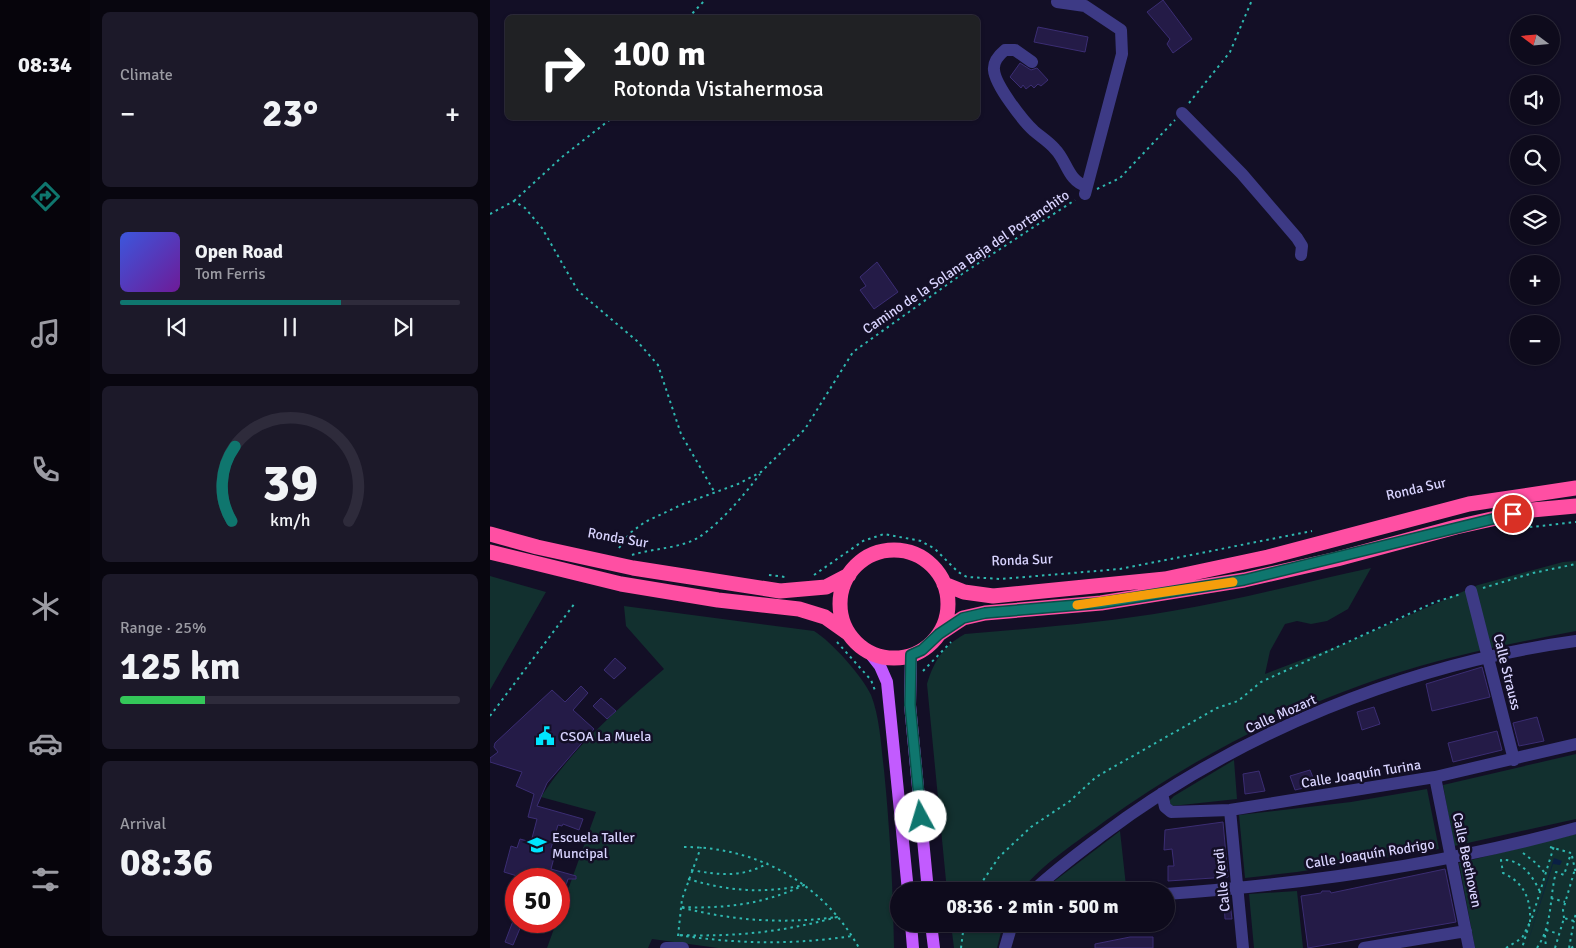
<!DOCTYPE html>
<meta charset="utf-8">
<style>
body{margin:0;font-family:Signika,sans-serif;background:#1c1929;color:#f1f3f6;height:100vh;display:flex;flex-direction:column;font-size:19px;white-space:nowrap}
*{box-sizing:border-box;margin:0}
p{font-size:16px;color:#9b9ba3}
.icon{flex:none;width:28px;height:28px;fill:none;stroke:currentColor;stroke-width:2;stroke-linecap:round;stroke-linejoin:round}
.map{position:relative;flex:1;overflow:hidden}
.side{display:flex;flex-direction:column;gap:12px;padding:12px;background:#08060f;width:400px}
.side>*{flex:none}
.hud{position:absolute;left:15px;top:15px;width:475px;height:105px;border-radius:8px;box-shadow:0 1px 4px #0004,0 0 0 1px #2e2b3b;background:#202124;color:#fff;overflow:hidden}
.needle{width:32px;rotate:286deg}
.controls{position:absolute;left:1020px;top:15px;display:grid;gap:10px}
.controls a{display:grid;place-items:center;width:50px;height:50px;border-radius:50%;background:#0e0b1c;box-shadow:0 1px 4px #0004,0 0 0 1px #2e2b3b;font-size:25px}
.speed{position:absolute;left:15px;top:868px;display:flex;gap:10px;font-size:25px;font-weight:700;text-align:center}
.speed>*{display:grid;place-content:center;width:65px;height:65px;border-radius:50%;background:#0e0b1c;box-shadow:0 1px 4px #0004,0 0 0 1px #2e2b3b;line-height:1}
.speed .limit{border:8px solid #d22;background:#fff;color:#111}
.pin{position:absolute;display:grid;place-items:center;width:42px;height:42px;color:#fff;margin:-21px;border:2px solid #fff;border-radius:50%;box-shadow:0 1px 5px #0007}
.me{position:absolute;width:55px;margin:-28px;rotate:354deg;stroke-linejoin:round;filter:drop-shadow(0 0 4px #0008)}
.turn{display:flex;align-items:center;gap:18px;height:105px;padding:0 25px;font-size:22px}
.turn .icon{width:65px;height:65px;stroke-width:2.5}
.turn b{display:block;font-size:35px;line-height:42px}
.big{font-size:38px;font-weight:700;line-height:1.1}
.side .tile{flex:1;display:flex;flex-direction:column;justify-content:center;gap:8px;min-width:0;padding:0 18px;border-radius:8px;background:#1c1929}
.side .dial{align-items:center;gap:0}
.dial svg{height:130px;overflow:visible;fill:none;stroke:#2e2b3b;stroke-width:7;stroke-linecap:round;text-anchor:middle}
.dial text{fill:#f1f3f6;stroke:none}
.song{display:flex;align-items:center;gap:15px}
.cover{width:60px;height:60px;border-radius:8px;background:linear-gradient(135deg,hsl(230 70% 55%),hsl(280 70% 35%))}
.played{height:5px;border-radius:2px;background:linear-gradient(90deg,#0f766e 65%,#2e2b3b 65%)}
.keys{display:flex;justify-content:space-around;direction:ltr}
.heat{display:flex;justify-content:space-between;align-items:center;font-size:28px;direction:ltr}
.charge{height:8px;border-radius:4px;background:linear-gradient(90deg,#34c759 25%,#2e2b3b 0)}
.trip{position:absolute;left:400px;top:882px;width:285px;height:50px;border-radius:25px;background:#0e0b1c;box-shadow:0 1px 4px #0004,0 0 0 1px #2e2b3b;font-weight:700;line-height:50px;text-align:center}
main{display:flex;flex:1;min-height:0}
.tabs{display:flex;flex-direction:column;width:90px;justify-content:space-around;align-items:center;background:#06040b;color:#9b9ba3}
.tabs .icon{width:35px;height:35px}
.tabs .on{color:#0f766e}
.tabs b{font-size:22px;color:#f1f3f6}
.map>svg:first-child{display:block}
.green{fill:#12302f}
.water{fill:#0a1f44}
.building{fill:#241b47;stroke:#3b2d73}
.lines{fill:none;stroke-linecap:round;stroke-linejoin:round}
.path{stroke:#2fb8b0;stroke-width:2;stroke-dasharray:2.5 4;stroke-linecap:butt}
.minor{stroke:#3d3a85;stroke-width:12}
.major{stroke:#c25bff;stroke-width:12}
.highway{stroke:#ff4fa3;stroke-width:15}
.route-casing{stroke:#0a4d48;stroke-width:12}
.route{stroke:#0f766e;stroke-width:9}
.slow{stroke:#f59e0b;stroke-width:9}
.labels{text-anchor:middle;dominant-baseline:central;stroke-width:5;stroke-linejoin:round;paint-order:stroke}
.street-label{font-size:14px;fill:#d9d4ff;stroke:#130f26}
.poi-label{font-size:14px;fill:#d9d4ff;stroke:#130f26;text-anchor:start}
</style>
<main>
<nav class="tabs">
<b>08:34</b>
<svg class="icon on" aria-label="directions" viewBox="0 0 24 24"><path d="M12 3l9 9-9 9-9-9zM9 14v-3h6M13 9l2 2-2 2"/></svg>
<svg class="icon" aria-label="music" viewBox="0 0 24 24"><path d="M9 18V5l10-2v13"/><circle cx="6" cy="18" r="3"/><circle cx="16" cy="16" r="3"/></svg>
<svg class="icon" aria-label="phone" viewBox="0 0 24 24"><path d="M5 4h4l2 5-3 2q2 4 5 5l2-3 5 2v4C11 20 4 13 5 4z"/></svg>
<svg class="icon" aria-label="climate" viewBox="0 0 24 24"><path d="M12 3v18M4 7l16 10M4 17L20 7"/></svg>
<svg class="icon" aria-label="car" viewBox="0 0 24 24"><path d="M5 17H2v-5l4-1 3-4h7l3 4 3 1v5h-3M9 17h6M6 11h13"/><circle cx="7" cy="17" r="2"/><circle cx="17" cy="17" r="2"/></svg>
<svg class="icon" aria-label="filters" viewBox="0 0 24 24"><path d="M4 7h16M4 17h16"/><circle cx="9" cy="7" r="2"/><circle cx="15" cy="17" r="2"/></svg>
</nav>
<section class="side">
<div class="tile"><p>Climate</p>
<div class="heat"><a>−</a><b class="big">23°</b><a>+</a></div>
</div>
<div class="tile">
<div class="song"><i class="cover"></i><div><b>Open Road</b><p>Tom Ferris</p></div></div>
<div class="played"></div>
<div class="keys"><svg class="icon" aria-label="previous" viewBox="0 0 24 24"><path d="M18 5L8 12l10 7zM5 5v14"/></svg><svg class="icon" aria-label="pause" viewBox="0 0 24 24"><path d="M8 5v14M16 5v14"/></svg><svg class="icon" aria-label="next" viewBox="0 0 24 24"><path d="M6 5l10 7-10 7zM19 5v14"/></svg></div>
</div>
<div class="tile dial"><svg viewBox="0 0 100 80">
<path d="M14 69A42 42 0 1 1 86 69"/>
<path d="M14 69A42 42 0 0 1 16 23" stroke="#0f766e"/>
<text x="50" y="56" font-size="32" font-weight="700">39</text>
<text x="50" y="72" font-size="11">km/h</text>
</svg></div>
<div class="tile"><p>Range · 25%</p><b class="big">125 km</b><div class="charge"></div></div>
<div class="tile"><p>Arrival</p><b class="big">08:36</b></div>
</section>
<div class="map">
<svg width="1086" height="948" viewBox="0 0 1086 948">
<rect width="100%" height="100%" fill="#130f26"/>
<!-- green -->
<path class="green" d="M 1086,561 L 1086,631 C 1034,641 982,651 930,666 C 818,698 710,753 615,821 C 587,842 553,863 531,891 L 457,891 L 437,684 C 444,661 453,646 475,634 C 544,628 613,623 682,611 C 749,600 815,582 881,568 L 858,609 L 837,621 L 821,624 L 807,621 L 795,624 L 780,651 L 775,674 L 856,643 L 988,585 L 1073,562 Z
M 0,576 L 56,592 L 0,690 Z
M 134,606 L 324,631 C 341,641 373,677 381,695 C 390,718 391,746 394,770 C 400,830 403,888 404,948 L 228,948 L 162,939 L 158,948 L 57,948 L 106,812 L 51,797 C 83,747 129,708 174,669 L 136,626 Z
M 1086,754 L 1086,819 L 964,846 L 953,785 Z
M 744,760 L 747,799 L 682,806 L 679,801 L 684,796 Z
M 937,789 L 949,849 L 807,872 L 755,878 L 749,815 L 861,802 Z
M 630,831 L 636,886 L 554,889 Z
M 1086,834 L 1086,948 L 985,948 L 969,863 Z
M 807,891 L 813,948 L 764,948 L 759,894 Z
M 461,924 L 513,924 L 507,948 L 464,948 Z"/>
<!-- water -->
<path class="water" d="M 1064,858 L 1072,861 L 1070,865 L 1063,864 L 1036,948 Z"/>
<!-- building -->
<path class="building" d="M 673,0 L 702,39 L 683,53 L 677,44 L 680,39 L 657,12 Z
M 548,27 L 598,37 L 595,52 L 544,42 Z
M 530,63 L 541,70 L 547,68 L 558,80 L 551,86 L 548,84 L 544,88 L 541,85 L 536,89 L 533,85 L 531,88 L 520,77 Z
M 387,262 L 408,292 L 384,309 L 370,290 L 376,286 L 370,277 Z
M 125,658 L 136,668 L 124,679 L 114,670 Z
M 992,667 L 1000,697 L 942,711 L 936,684 Z
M 91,686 L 98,693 L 83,710 L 104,729 L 57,783 L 47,806 L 93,819 L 89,830 L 73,824 L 72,826 L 68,825 L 61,848 L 66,850 L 61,869 L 86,876 L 86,879 L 78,879 L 71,901 L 69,901 L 69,879 L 37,879 L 14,872 L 21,846 L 27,848 L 30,839 L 41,842 L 47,819 L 38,817 L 44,794 L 26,786 L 32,772 L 0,762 L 0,758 L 8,752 L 4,747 L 5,743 L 62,690 L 75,702 Z
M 111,698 L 126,711 L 117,719 L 103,706 Z
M 884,707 L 890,724 L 872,730 L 867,712 Z
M 1047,717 L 1054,741 L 1029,746 L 1023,723 Z
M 1007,731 L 1012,750 L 963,762 L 958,743 Z
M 820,770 L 826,785 L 805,790 L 800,776 Z
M 769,771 L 775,791 L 755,794 L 753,774 Z
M 733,822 L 738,877 L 678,881 L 678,866 L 684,866 L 682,849 L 674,850 L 675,830 Z
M 955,869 L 966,922 L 818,948 L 811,896 L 831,893 L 832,891 L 840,891 L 841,893 Z
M 734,902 L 740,902 L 742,919 L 735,919 Z
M 23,921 L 33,921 L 23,945 L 15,942 Z
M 640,937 L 663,937 L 663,948 L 605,948 L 605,944 Z"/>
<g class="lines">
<!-- path -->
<path class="path" d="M 198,18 L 215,0
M 699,103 L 740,52 L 762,0
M 607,189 L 630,178 L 685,120
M 24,201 L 72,157 L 122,118
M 0,214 L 24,201 L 35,208 L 52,228 L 88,291 L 147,341 L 168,365 L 191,434 L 225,493
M 1014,530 L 1086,522
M 129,548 L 140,533 L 155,522 L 193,504 L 248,484 L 271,472 L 315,429 L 363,352 L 472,274 L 585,200
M 142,555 C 161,549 180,549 199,542 C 221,535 256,493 270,474
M 279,575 L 295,577
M 324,575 L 373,541 L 394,534 L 431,541 L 445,549 L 468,572 L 477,577 L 511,579 L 630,569 L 822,531
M 993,588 L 1043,573 L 1086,564
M 347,642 L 381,680 L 386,693
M 433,671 L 461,642
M 0,716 L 85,603
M 194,847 C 267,847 333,883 369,948
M 1060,847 L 1081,853
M 1033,853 L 1046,863 L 1055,873
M 1082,856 L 1086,874
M 201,870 C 230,875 252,878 278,863
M 198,879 C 238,891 273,894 314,885 C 274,904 235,909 190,907 C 242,921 295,924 347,917 C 294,932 244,937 188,935 C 247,944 303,945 362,936
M 486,891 L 509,857 L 541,827 L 580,801 L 606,777 L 727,708 L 748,701 L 771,682 L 945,602 L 971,594
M 1061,898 L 1075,902
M 1042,918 L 1064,846
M 1074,918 L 1073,910 L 1085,869
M 1040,922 C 1041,900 1035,883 1013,873 L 1011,860 C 1030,858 1043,876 1050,892
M 1056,930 L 1069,934
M 1055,935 L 1056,948
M 188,936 L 192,899 L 211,847
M 471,948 L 474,924
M 1016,948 L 1032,938 L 1040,922 L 1032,948
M 1047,948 C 1063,924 1059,899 1066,872 L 1074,875 L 1081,853
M 1065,948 L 1074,918 L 1084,921 L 1086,913
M 1079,948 L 1084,921
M 1081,948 L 1086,945"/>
<!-- minor -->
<path class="minor" d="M 567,2 L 595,6 L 631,30 L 632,54 L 595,194
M 542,62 L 525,50 L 515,50 C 509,55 503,62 504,70 C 505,85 533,121 544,131 C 551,137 559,142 565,149 C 577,161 578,181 596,186
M 692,113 L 752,174 L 807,238 L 812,246 L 811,255
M 981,591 L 1024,760
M 945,777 L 979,948
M 672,793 L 675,807 L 681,812 L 740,810 L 945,777 L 1086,744
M 740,810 L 753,948
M 543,891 C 564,871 587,854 611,836 C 747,733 917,664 1086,641
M 676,894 C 814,884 953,865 1086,828
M 176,948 L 193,948
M 515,948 L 522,924
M 874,948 L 976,931"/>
<!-- major -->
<path class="major" d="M 379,652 L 390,666 L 397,682 L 418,891
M 421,655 L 420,705 L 438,891
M 421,924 L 423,948
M 441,924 L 444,948"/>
<!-- highway -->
<path class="highway" d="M 0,534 L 47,547 L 143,568 L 290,591 L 336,587 L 359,575
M350 604a54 54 0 1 1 108 0a54 54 0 1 1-108 0Z
M 0,552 L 131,584 L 228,600 L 309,609 L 335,617 L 359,634
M 454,584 L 474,592 L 503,596 L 675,579 L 778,557 L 979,504 L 1086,488
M 449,634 L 473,618 L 495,613 L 611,603 L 754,580 L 847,559 L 966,527 L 1042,510 L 1086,506"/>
</g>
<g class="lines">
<!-- route casing -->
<g class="route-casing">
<path id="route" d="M 431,817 L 420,705 L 421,655 L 432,650 L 449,634 L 473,618 L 495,613 L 611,603 L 754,580 L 1023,514"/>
</g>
<!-- route -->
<use href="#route" class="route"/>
<!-- slow -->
<path class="slow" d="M 587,605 L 743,582"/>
</g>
<!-- icons -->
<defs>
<g id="civic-bare" transform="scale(1.5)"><path d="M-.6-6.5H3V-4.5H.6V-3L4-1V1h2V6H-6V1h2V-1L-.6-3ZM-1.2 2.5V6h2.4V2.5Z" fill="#00e5ff" stroke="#130f26" stroke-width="2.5" paint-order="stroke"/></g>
<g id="university-bare" transform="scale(1.5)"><path d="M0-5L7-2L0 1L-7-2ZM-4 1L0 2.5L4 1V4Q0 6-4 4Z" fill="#00e5ff" stroke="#130f26" stroke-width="2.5" paint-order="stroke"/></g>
</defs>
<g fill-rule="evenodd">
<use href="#civic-bare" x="55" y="736"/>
<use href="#university-bare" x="47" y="845"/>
</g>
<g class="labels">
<!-- street labels -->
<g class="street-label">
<text transform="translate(476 262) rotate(-34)">Camino de la Solana Baja del Portanchito</text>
<text transform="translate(926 489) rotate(-13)">Ronda Sur</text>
<text transform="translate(128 538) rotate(10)">Ronda Sur</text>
<text transform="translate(532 560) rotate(-2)">Ronda Sur</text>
<text transform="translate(1017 672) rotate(76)">Calle Strauss</text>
<text transform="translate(791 714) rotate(-24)">Calle Mozart</text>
<text transform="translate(871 774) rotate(-9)">Calle Joaquín Turina</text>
<text transform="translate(880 854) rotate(-9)">Calle Joaquín Rodrigo</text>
<text transform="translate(977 860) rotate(78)">Calle Beethoven</text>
<text transform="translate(732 880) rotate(-96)">Calle Verdi</text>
</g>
<!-- poi labels -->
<g class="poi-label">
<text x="70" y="736">CSOA La Muela</text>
<text x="62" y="837">Escuela Taller<tspan x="62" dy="16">Muncipal</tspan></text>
</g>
</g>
</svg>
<div class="controls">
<a><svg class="needle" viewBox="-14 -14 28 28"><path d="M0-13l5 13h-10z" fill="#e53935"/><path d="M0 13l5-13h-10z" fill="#9b9ba3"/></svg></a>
<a><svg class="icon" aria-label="sound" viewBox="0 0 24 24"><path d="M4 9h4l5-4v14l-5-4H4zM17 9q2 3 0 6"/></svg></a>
<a><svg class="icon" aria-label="search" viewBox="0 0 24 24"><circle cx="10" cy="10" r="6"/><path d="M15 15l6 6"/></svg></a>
<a><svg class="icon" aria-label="layers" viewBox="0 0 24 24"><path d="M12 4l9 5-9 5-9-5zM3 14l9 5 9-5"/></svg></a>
<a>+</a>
<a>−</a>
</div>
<div class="speed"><div class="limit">50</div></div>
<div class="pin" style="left:1023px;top:514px;background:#d93025"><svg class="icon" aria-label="arrive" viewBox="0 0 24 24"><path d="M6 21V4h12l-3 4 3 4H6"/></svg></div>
<svg class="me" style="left:431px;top:817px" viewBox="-20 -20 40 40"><circle r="19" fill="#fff"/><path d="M0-13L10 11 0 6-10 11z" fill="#0f766e"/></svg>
<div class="trip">08:36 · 2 min · 500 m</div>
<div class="hud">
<div class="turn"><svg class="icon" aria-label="right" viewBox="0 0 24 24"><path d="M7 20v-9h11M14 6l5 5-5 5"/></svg><div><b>100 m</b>Rotonda Vistahermosa</div></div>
</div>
</div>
</main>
